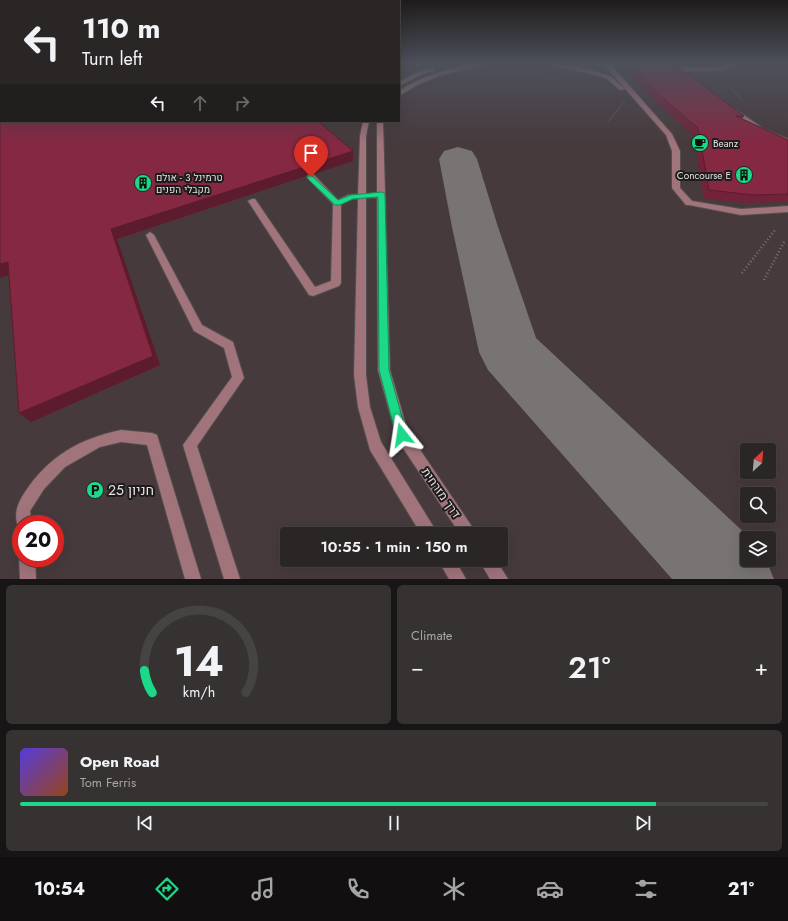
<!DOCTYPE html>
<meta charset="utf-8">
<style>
body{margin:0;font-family:Jost,Heebo,sans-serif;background:#363232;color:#f1f3f6;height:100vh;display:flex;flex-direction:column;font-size:15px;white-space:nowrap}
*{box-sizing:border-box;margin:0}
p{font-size:13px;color:#a5a5a7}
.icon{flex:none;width:22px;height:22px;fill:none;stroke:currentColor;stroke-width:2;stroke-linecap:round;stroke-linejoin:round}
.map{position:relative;height:579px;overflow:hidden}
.drawer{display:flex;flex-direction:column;gap:6px;padding:6px;background:#171515;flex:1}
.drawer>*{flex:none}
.top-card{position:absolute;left:0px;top:0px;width:400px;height:122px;box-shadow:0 4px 16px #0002,0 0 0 1px #464343;background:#2a2626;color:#f1f3f6;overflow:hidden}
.needle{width:26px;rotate:26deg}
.buttons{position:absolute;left:740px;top:443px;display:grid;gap:8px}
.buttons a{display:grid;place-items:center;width:36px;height:36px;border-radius:4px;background:#2a2626;box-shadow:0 4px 16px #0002,0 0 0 1px #464343;font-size:20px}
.speed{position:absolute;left:12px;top:515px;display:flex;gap:8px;font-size:20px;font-weight:700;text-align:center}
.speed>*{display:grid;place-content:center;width:52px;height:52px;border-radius:50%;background:#2a2626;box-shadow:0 4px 16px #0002,0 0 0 1px #464343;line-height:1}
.speed .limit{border:6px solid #d22;background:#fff;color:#111}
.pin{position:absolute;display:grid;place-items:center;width:34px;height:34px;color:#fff;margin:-41px -17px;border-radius:50% 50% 50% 0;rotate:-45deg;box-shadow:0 0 4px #0007}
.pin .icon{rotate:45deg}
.me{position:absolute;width:44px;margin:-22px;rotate:345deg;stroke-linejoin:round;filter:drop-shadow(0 0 3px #0008)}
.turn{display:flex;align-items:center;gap:14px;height:84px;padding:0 16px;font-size:18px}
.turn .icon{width:52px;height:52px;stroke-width:2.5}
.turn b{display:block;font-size:28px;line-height:34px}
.lanes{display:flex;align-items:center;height:38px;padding:0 16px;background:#0003;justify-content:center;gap:20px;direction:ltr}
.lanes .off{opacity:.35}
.big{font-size:30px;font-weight:600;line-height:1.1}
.drawer .tile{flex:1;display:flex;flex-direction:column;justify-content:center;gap:6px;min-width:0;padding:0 14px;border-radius:6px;background:#363232}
.drawer .dial{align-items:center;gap:0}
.dial svg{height:104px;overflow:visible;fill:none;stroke:#464343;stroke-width:7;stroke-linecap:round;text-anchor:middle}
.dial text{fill:#f1f3f6;stroke:none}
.song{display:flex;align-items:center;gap:12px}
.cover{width:48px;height:48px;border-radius:6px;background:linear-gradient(135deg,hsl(250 70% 55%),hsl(20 70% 35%))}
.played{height:4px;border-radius:2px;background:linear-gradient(90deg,#1bd988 85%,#464343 85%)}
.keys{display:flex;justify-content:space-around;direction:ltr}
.heat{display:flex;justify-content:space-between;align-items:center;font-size:22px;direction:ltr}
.drawer .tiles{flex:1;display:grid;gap:6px;grid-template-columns:1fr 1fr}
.tile:last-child{grid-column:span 2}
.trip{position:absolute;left:280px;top:527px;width:228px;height:40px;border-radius:4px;background:#2a2626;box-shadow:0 4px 16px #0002,0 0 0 1px #464343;font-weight:600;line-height:40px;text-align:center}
.tabs{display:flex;height:64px;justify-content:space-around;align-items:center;background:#110f0f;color:#a5a5a7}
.tabs .icon{width:28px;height:28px}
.tabs .active{color:#1bd988}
.tabs b{font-size:18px;color:#f1f3f6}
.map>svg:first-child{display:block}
.built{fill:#473a3c;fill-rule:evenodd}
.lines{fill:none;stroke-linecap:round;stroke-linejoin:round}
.taxiway{fill:#787474;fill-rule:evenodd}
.minor-casing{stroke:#544f4f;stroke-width:2}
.path-far1{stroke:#797575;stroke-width:1.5;stroke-dasharray:0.5 1.5;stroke-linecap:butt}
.path{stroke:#797575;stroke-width:2.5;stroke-dasharray:1 2.5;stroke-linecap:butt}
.minor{fill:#a1747c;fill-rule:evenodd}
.wall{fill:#722239}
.shaded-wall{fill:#5d1c2e}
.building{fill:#852842;stroke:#5d1c2e}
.route{fill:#1bd988;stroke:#128d58}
.labels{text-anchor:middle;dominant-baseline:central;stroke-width:4;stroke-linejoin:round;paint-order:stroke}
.far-poi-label{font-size:10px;fill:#e4e0e1;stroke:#1e1b1c;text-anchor:start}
.street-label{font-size:12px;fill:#e4e0e1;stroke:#1e1b1c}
.near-poi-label{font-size:14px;fill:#e4e0e1;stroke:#1e1b1c;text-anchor:start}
</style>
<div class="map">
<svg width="788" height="579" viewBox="0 0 788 579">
<rect width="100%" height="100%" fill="#383333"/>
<!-- built -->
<path class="built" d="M 0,63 L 1,121 L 399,121 L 399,63 L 788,63 L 788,579 L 0,579 ZM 747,450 L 769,450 L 769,472 L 747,472 ZM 747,494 L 769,494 L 769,516 L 747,516 ZM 21,524 L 55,524 L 55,558 L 21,558 ZM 287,534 L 501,534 L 501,560 L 287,560 ZM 747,538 L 769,538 L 769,560 L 747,560 Z"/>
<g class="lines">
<!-- taxiway -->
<path class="taxiway" d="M 458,147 L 472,151 L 477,159 L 498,227 L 536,338 L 750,538 L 747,538 L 747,560 L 766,560 L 774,579 L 672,579 L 488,370 L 479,352 L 452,227 L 439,159 L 444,151 Z"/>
<!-- minor casing -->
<g class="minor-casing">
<path id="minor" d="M 472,63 L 491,63 L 439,76 L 419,84 L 399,96 L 399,91 C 421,76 446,70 472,63 Z
M 545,63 L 574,65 L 610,76 L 625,89 L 620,90 L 606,78 Z
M 578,63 L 621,63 L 619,66 L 611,65 L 672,134 L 680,151 L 680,188 L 692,201 L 741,209 L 788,206 L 788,212 L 741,215 L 689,205 L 686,205 L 672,188 L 672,151 L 666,135 L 604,65 L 581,65 Z
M 733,63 L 742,63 L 719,71 L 669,71 L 666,69 L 669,67 L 719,67 Z
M 432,68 L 434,69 L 434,71 L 420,75 L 399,86 L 399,82 L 416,73 Z
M 731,109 L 735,109 L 764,129 L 788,139 L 788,143 L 760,131 L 731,111 Z
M 363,121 L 369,121 L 366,136 L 366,194 L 377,193 L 377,121 L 383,121 L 390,370 L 408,432 L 477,534 L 460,534 L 397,439 L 378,370 L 377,198 L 366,198 L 366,375 L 370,407 L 381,442 L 438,534 L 421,534 L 370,450 L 358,407 L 354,375 L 358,199 L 352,199 L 341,204 L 341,283 L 339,286 L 313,296 L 309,295 L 248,201 L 252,199 L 255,199 L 315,287 L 331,281 L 333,204 L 307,177 L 308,175 L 314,175 L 338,200 L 348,195 L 358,194 L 360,136 Z
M 150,232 L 154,235 L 202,325 L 233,342 L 244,378 L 197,446 L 240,579 L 224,579 L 183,445 L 232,377 L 224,348 L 194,331 L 146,235 Z
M 121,430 L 152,433 L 157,435 L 201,579 L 185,579 L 147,445 L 121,442 L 100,447 L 65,467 L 44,489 L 30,511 L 32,524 L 21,524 L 21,530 L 19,529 C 13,515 17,504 25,492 C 49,456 79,439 121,430 Z
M 21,554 L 21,558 L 35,558 L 36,579 L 20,579 L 19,558 Z
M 438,560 L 455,560 L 466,579 L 449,579 Z
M 479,560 L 496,560 L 508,579 L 490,579 Z"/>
</g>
<!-- path-far1 -->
<path class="path-far1" d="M 548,79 L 562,79
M 730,87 L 743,101
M 609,121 L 624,102"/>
<!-- path -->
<path class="path" d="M 742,273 L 775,230
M 764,280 L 785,240"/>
<!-- minor -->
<use href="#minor" class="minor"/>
</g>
<!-- wall -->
<path class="wall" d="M 0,63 L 353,151 L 353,161 L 314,174 L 308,174 L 306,176 L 117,239 L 160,365 L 31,422 L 9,275 L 0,278 Z
M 622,63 L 673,63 L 744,116 L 742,119 L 788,140 L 788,202 L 748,203 L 704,199 L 694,136 L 655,101 L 621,66 Z"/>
<!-- shaded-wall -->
<path class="shaded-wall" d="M 399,63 L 423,63 L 399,70 Z
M 353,151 L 353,161 L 314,174 L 313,164 Z
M 306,164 L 308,174 L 306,176 L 117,239 L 160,365 L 31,422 L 19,413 L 111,229 Z
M 8,262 L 17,272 L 0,278 L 0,264 Z"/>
<!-- building -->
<path class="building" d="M 0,63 L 1,63 L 1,121 L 318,121 L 353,151 L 313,164 L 306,164 L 304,167 L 111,229 L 153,356 L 19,413 L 8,262 L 0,264 Z
M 627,63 L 673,63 L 744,116 L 736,116 L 788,140 L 788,194 L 754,195 L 709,190 L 698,128 L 658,94 Z"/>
<!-- sky -->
<linearGradient id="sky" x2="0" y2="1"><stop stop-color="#1f1c1c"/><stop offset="0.44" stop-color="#4d505b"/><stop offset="1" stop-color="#4d505b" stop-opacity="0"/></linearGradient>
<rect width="788" height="144" fill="url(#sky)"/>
<!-- route -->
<path class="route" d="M 311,175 L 338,200 L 351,195 L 382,192 L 385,194 L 389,370 L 407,435 L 406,439 L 402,441 L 397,439 L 396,435 L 379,370 L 378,197 L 353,199 L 340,205 L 335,205 L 308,179 L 307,177 Z"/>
<!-- icons -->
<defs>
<g id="cafe-disc" transform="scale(0.9)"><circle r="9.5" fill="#1bd988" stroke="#1e1b1c"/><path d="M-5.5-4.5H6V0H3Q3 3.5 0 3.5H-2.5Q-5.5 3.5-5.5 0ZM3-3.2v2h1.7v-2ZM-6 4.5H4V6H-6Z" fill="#111"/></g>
<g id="building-disc" transform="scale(0.9)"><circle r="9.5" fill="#1bd988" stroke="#1e1b1c"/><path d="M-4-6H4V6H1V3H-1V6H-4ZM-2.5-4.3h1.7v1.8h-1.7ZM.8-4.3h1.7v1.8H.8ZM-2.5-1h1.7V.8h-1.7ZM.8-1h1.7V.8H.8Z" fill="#111"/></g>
<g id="parking-disc" transform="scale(0.9)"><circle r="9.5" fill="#1bd988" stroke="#1e1b1c"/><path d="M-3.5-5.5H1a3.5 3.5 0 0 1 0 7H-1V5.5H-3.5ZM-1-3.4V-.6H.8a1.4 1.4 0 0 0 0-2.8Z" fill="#111"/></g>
</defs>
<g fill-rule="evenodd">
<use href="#cafe-disc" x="700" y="143"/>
<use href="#building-disc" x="744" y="175"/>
<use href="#building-disc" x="143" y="183"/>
<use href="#parking-disc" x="95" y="490"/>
</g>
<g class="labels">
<!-- far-poi labels -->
<g class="far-poi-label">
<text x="713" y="143">Beanz</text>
<text x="731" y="175" text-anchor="end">Concourse E</text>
<text x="156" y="177">טרמינל 3 - אולם<tspan x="156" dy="12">מקבלי הפנים</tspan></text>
</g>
<!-- street labels -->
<g class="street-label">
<text transform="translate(441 493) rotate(55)">דרך מזרחית</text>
</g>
<!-- near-poi labels -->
<g class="near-poi-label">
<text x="108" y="490">חניון 25</text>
</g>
</g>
</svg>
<div class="buttons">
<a><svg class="needle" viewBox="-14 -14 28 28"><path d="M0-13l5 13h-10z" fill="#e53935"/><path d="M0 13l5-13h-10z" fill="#a5a5a7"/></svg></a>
<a><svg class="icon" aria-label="search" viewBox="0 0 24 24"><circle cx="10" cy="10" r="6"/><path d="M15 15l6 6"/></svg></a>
<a><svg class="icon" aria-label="layers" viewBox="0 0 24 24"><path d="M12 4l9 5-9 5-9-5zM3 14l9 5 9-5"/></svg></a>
</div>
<div class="speed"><div class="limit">20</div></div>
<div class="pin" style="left:311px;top:177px;background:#d93025"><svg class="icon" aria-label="arrive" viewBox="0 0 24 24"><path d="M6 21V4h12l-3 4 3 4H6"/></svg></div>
<svg class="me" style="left:402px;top:435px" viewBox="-20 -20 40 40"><path d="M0-17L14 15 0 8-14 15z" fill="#1bd988" stroke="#fff" stroke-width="4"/></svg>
<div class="trip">10:55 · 1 min · 150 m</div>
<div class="top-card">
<div class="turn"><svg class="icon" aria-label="left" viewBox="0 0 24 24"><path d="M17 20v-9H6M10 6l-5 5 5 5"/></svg><div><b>110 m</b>Turn left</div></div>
<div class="lanes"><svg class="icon" aria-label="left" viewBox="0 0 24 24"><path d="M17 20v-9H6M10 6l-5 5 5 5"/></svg><svg class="icon off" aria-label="ahead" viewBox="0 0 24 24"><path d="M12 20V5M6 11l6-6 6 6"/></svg><svg class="icon off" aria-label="right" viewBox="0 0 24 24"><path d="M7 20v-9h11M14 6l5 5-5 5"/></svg></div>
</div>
</div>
<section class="drawer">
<div class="tiles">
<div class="tile dial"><svg viewBox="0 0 100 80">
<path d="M14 69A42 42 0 1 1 86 69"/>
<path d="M14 69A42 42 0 0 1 8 52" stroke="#1bd988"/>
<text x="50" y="56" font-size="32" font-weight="700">14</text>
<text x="50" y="72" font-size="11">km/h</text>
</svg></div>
<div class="tile"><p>Climate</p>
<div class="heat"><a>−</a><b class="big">21°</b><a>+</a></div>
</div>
<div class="tile">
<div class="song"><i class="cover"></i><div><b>Open Road</b><p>Tom Ferris</p></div></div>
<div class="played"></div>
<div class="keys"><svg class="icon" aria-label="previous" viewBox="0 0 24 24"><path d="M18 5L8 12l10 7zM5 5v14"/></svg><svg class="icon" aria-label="pause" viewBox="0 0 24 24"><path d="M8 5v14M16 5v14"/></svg><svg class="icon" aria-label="next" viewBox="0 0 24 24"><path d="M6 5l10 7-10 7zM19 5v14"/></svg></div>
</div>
</div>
</section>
<nav class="tabs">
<b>10:54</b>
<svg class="icon active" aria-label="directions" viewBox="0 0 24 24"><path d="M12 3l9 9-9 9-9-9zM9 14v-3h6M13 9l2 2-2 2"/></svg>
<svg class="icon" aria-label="music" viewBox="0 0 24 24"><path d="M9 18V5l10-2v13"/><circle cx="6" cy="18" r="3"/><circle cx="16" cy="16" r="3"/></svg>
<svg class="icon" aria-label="phone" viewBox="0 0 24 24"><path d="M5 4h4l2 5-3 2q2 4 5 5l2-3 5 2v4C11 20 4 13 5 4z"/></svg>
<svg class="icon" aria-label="climate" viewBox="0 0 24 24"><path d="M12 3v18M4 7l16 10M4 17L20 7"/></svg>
<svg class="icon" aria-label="car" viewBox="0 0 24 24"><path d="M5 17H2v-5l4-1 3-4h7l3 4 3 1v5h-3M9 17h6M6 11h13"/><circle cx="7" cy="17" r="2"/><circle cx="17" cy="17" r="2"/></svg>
<svg class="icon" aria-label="filters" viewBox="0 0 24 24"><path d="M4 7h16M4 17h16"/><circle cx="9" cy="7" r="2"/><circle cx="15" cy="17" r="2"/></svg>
<b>21°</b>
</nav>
